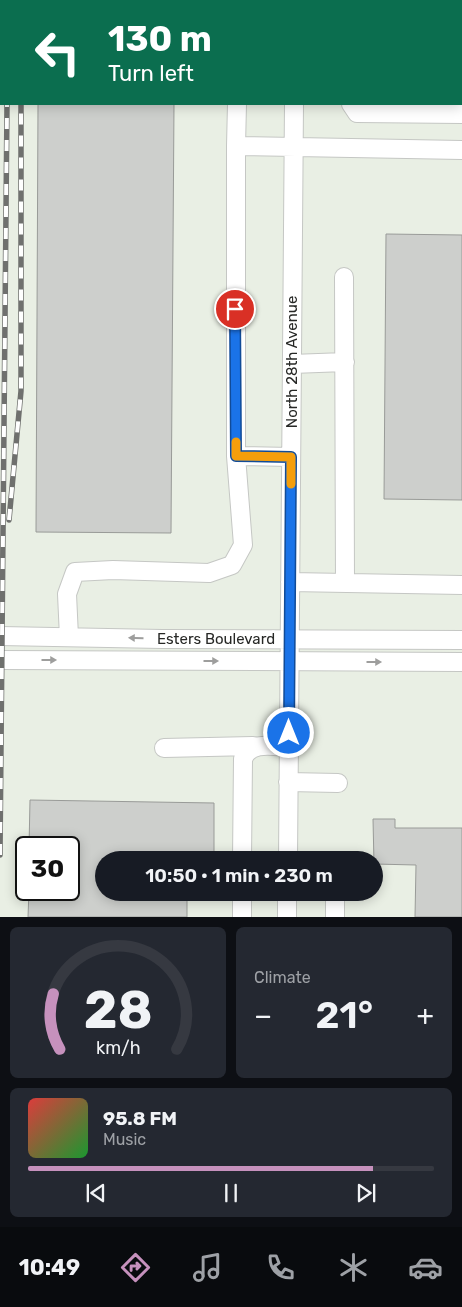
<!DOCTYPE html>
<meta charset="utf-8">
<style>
body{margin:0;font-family:Rubik,sans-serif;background:#242831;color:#f1f3f6;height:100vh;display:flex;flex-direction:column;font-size:19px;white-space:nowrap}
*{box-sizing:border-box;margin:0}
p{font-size:16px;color:#9ea1a6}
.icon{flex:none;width:28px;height:28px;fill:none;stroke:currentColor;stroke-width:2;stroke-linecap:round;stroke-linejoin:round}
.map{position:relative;height:917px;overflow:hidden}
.panel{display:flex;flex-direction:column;gap:10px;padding:10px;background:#0d0f14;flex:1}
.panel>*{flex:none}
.banner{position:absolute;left:0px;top:0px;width:462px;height:105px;box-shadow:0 2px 12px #0003;background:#0b6e4f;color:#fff;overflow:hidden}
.speed{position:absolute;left:15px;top:836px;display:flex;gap:10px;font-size:25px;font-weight:700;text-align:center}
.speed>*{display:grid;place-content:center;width:65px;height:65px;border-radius:50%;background:#171b24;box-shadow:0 2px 12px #0003;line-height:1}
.speed .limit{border:2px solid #111;border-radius:8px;background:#fff;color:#111}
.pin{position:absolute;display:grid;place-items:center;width:42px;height:42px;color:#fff;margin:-21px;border:2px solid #fff;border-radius:50%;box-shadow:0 1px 5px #0007}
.me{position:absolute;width:55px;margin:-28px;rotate:0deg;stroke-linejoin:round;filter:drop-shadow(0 0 4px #0008)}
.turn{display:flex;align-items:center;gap:18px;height:105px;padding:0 25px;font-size:22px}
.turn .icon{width:65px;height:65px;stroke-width:2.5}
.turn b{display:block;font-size:35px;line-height:42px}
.big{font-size:38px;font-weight:600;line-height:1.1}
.panel .tile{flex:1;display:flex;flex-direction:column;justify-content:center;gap:8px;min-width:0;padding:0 18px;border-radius:8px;background:#242831}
.panel .dial{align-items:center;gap:0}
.dial svg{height:130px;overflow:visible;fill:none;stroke:#363941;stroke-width:7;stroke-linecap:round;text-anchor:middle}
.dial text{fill:#f1f3f6;stroke:none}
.song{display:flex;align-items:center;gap:15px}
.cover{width:60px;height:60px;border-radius:8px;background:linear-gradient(135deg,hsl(0 70% 55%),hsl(130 70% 35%))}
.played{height:5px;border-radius:2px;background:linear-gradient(90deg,#c691bd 85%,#363941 85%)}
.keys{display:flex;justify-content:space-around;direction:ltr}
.heat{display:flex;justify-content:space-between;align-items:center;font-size:28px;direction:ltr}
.panel .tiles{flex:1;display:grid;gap:10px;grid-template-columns:1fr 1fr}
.tile:last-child{grid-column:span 2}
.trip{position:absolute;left:95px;top:851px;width:288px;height:50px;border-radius:25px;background:#171b24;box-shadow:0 2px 12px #0003;font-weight:600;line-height:50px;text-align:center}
.dock{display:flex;height:80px;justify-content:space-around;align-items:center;background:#090b0e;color:#9ea1a6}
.dock .icon{width:35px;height:35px}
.dock .current{color:#c691bd}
.dock b{font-size:22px;color:#f1f3f6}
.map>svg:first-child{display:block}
.built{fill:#e9efe4;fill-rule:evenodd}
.building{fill:#cdcfcc;stroke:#999b98}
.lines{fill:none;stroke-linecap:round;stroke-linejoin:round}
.minor-casing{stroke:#c5c7c4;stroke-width:20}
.minor{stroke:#fff;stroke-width:18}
.rail-casing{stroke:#6f706e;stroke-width:5.5}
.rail{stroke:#fff;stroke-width:4;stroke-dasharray:11;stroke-linecap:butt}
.oneway{fill:#9e9e9d}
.route-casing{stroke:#114b97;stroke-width:12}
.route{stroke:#1a73e8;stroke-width:9}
.slow{stroke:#f59e0b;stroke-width:9}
.labels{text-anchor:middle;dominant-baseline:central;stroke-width:5;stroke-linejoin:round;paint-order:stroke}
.street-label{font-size:15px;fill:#272826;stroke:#fff}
</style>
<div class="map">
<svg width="462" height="917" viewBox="0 0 462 917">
<rect width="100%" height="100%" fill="#f3f4f1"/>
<!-- built -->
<path class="built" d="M 0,0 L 462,0 L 462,917 L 0,917 ZM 1,1 L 461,1 L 461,104 L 1,104 ZM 26,848 L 69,848 L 69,890 L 26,890 ZM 104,860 L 374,860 L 374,892 L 104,892 Z"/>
<!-- building -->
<path class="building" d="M 38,104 L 174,104 L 171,533 L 36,532 Z
M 386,234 L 462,235 L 462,500 L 384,499 Z
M 30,800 L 214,803 L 214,855 L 188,855 L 188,860 L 104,860 L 104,892 L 187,892 L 187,917 L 28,917 L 29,890 L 69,890 L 69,848 L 29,848 Z
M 373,819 L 395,819 L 395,828 L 462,828 L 462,917 L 415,917 L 416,865 L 374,864 Z"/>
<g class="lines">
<!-- minor casing -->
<g class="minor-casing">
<path id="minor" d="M 238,0 L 238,1
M 295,1 L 295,0
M 345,1 L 345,0
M 351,104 L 357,113 L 462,114
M 236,146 L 237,104
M 344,277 L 345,583
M 292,364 L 345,362
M 236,456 L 236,146 L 462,150
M 290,582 L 462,585
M 0,636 L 162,639 L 462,640
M 69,637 L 67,594 L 75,572 L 113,570 L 209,573 L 232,565 L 243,545 L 236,456 L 291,457
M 0,660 L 462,662
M 164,748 L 253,746
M 288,782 L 338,783
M 242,860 L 243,759 C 250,741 272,746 289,747
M 288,860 L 294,104
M 335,892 L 335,917
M 242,917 L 242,892
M 287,917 L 287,892"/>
</g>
<!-- minor -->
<use href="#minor" class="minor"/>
<!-- rail casing -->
<g class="rail-casing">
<path id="rail" d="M 21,0 L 21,1
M 8,1 L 8,0
M 9,520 L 21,391 L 21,104
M 0,855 L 7,104"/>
</g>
<!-- rail -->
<use href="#rail" class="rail"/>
</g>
<!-- one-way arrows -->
<defs><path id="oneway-solid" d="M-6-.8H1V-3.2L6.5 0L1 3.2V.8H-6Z" transform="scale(1.25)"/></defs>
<g class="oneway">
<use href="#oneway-solid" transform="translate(136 638) rotate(-179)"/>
<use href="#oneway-solid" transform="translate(49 660)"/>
<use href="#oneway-solid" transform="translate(211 661)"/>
<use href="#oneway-solid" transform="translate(374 662)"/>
</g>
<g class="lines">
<!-- route casing -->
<g class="route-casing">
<path id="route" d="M 235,309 L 236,456 L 291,457 L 289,733"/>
</g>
<!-- route -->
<use href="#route" class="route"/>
<!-- slow -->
<path class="slow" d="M 236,442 L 236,456 L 291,457 L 291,484"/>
</g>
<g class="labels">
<!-- street labels -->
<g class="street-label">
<text transform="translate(292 362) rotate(-90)">North 28th Avenue</text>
<text x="216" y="639">Esters Boulevard</text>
</g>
</g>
</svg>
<div class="speed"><div class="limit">30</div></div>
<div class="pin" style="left:235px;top:309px;background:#d93025"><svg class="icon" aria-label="arrive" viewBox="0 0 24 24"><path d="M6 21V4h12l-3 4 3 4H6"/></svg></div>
<svg class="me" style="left:289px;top:733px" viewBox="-20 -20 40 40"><circle r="17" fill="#1a73e8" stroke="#fff" stroke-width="3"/><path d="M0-11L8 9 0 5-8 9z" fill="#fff"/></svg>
<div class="trip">10:50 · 1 min · 230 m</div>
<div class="banner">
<div class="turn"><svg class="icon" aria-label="left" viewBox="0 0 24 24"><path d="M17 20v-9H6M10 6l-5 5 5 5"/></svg><div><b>130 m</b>Turn left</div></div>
</div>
</div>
<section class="panel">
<div class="tiles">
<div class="tile dial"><svg viewBox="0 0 100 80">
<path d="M14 69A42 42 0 1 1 86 69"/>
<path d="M14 69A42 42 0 0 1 10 35" stroke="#c691bd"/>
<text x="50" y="56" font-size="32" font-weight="700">28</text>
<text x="50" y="72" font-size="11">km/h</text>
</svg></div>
<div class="tile"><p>Climate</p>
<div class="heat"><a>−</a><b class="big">21°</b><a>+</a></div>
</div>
<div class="tile">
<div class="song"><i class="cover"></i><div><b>95.8 FM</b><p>Music</p></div></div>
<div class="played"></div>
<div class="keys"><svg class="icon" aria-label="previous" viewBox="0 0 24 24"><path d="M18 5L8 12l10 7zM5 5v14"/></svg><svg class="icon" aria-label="pause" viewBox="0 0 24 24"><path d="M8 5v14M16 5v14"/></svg><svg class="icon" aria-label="next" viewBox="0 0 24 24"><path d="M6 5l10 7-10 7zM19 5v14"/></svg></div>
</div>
</div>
</section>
<nav class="dock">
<b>10:49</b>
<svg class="icon current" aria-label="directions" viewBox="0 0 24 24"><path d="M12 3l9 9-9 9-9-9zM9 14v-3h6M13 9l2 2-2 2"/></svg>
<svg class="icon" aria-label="music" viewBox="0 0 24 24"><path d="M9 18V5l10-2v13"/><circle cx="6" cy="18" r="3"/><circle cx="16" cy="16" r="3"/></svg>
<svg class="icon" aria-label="phone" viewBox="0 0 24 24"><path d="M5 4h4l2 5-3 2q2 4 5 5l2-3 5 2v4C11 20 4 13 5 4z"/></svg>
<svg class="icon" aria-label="climate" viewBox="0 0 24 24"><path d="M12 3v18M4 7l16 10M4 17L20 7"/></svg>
<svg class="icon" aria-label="car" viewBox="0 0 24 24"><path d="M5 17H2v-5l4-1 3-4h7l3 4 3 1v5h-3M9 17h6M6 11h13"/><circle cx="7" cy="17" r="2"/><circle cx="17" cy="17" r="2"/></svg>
</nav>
